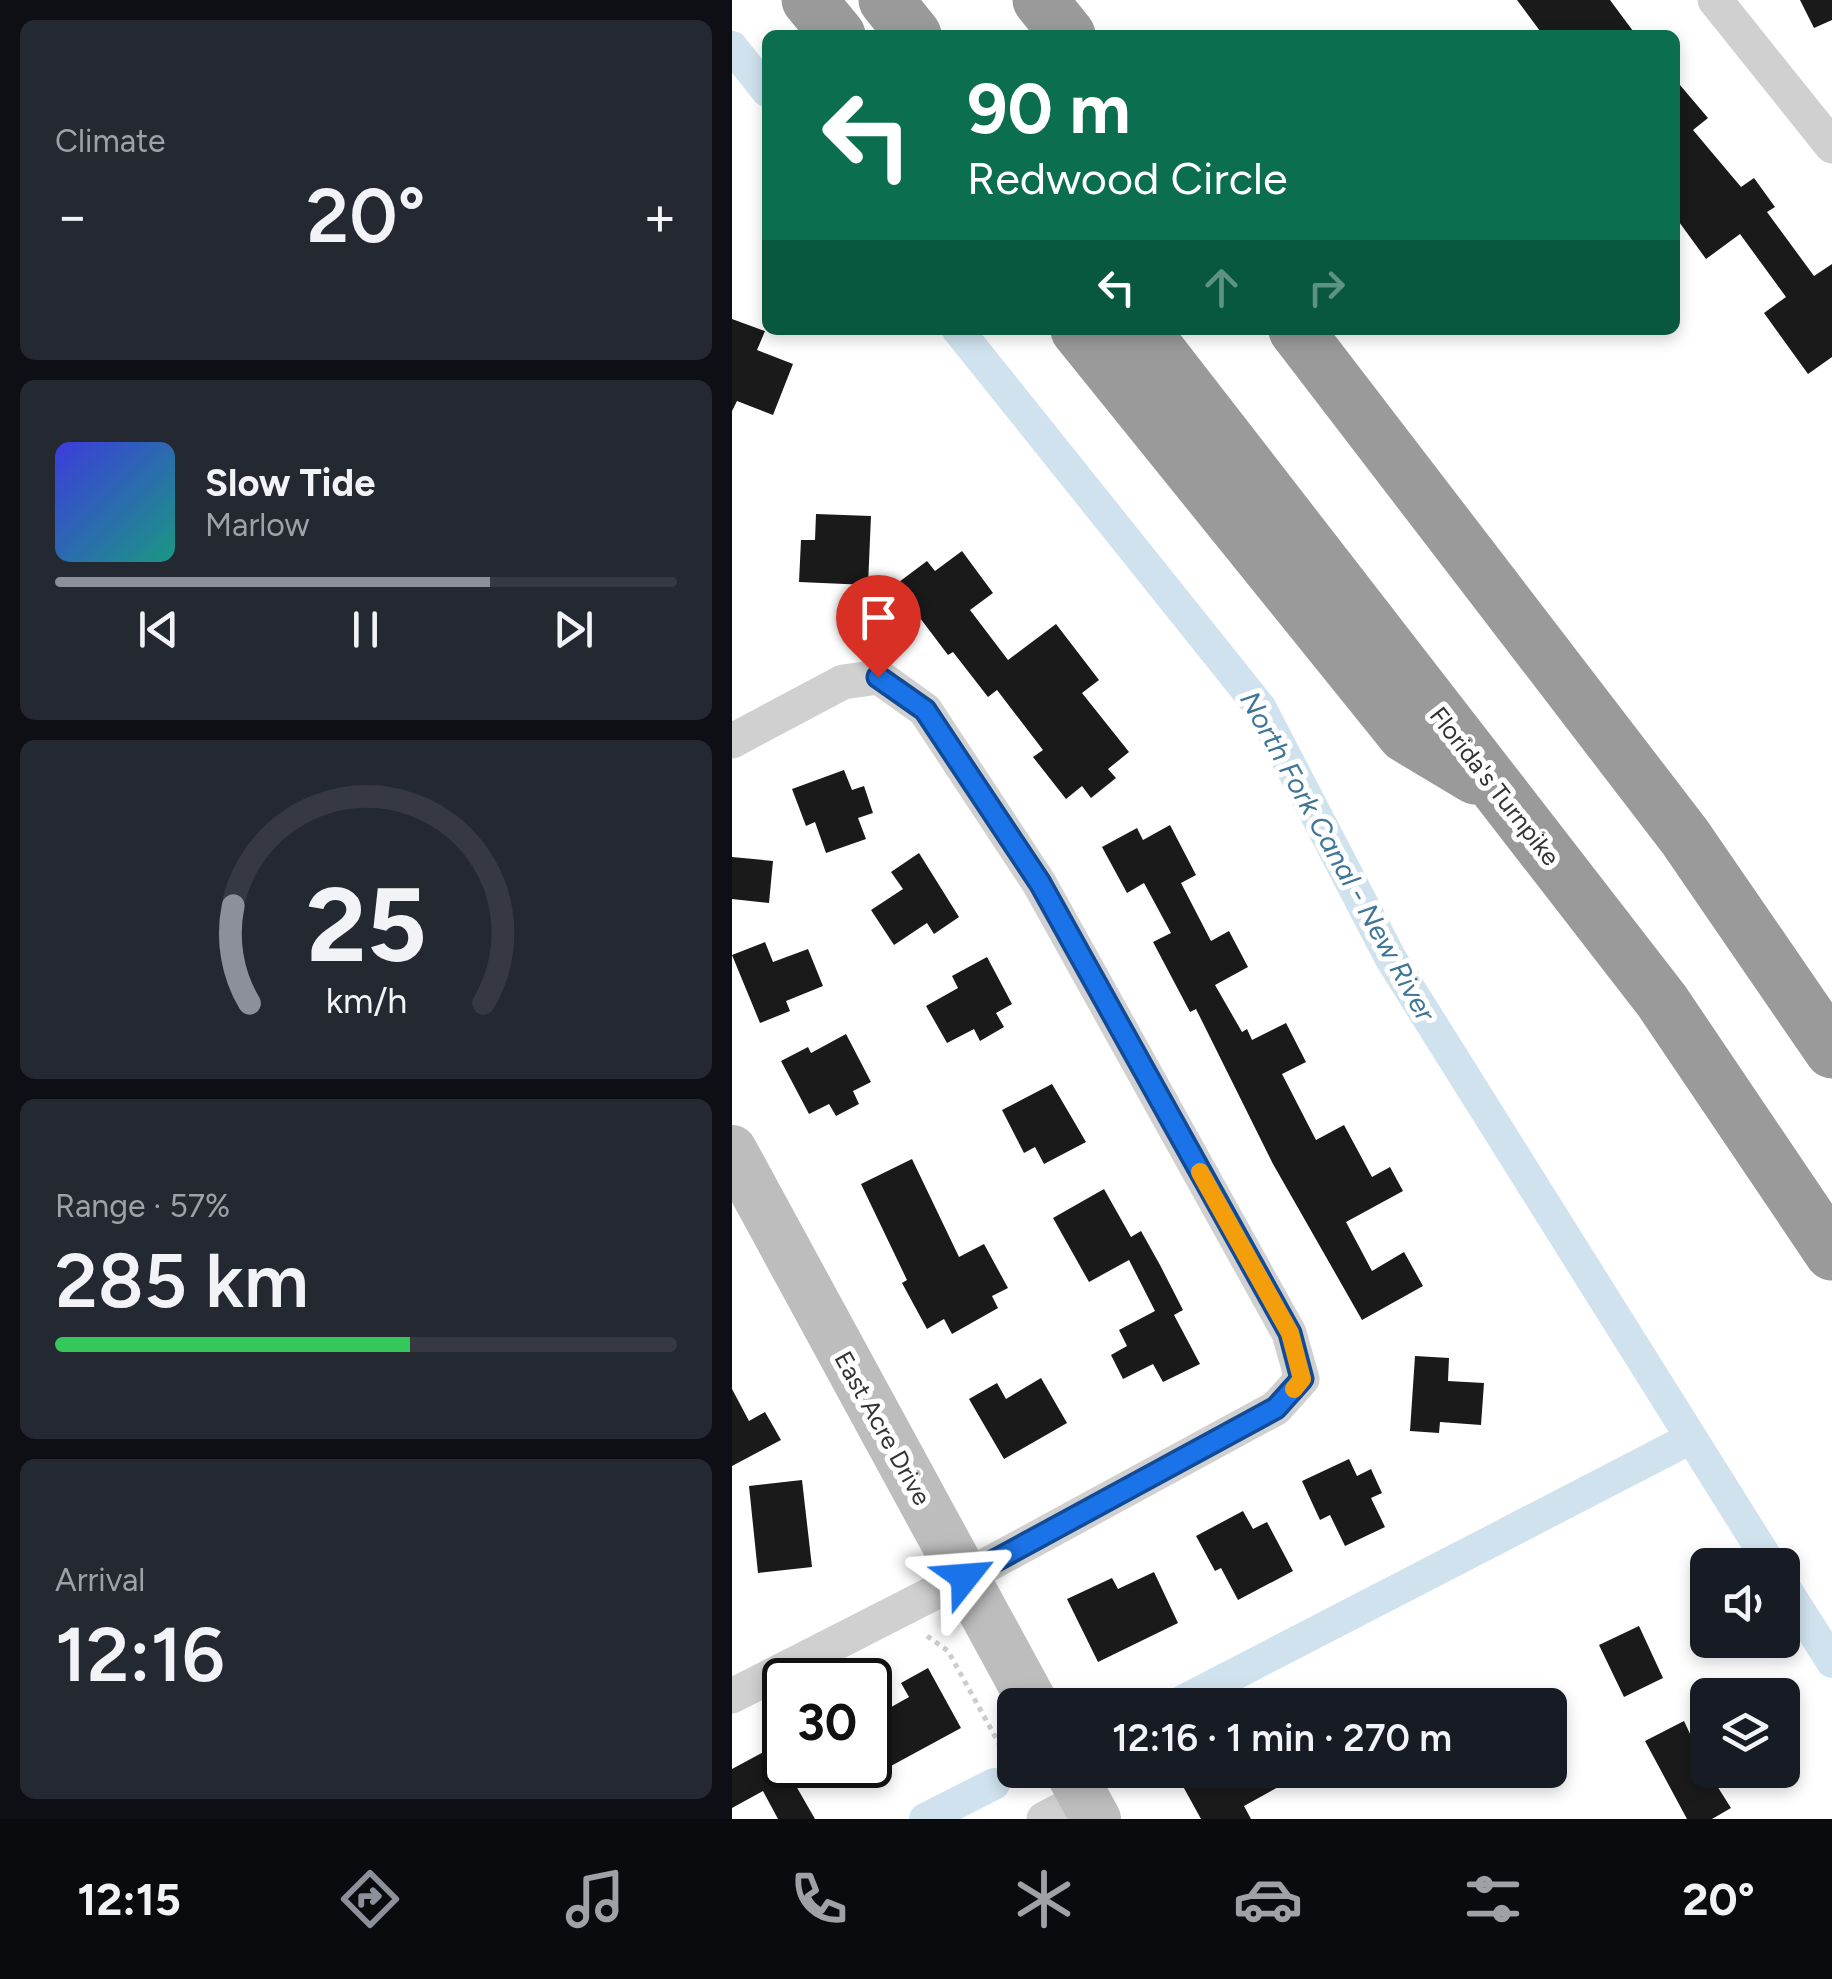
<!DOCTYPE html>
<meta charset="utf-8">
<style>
body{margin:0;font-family:Figtree,sans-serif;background:#242831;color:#f1f3f6;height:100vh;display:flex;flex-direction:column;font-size:38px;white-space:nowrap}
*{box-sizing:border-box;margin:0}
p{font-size:32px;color:#9ea1a6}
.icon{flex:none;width:55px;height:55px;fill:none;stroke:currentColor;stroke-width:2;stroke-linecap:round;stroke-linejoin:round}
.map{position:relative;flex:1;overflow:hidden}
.side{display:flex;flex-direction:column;gap:20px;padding:20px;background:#0d0f14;width:732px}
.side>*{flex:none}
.hud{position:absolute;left:30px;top:30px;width:918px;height:305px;border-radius:15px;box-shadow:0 5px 15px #0003;background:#0b6e4f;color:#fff;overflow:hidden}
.controls{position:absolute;left:958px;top:1548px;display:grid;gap:20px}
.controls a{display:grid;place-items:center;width:110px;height:110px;border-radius:15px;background:#171b24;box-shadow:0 5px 15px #0003;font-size:50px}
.speed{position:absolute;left:30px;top:1658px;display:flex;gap:20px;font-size:50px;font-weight:700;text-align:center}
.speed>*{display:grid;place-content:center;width:130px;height:130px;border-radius:50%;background:#171b24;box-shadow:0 5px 15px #0003;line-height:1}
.speed .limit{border:5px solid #111;border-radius:15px;background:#fff;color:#111}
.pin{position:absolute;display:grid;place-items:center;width:85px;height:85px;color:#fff;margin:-102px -42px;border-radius:50% 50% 50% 0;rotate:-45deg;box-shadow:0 0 10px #0007}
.pin .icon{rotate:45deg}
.me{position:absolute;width:110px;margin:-55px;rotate:62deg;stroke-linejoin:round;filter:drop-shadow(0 0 8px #0008)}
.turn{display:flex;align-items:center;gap:35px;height:210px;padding:0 40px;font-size:45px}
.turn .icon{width:130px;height:130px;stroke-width:2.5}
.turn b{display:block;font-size:70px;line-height:85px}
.lanes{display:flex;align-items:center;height:95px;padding:0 40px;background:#0003;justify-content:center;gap:50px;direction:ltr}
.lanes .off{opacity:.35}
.big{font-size:75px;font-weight:600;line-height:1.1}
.side .tile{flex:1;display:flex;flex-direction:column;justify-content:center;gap:15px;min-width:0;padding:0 35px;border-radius:15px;background:#242831}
.side .dial{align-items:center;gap:0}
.dial svg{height:260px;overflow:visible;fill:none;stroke:#363941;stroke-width:7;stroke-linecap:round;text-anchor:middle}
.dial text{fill:#f1f3f6;stroke:none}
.song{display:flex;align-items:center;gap:30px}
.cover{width:120px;height:120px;border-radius:15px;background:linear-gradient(135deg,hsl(240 70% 55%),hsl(170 70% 35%))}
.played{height:10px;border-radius:5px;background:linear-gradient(90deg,#8c9099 70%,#363941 70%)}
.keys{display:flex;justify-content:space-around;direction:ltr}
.heat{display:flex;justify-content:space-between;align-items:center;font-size:55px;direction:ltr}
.charge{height:15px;border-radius:8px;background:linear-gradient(90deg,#34c759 57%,#363941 0)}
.trip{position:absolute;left:265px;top:1688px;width:570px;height:100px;border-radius:15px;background:#171b24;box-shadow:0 5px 15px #0003;font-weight:600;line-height:100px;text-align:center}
.tab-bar{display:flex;height:160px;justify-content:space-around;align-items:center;background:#090b0e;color:#9ea1a6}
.tab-bar .icon{width:70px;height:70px}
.tab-bar .active{color:#8c9099}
.tab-bar b{font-size:45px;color:#f1f3f6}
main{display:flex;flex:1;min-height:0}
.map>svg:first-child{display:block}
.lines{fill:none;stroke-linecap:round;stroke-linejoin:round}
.canal{stroke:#cfe2ee;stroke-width:32}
.building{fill:#1a1a1a}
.path{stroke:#cdcdcd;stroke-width:5;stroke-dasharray:5 5;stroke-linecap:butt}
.street{stroke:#d0d0d0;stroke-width:35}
.secondary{stroke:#bdbdbd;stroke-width:50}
.highway{stroke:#9a9a9a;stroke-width:55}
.route-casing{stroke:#114b97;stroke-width:25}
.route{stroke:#1a73e8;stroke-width:18}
.slow{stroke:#f59e0b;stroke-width:18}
.labels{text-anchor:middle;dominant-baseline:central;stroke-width:10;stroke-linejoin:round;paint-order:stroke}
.street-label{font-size:25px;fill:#333;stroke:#fff}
.water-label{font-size:28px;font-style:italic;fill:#3f7597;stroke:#fff}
</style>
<main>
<section class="side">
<div class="tile"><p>Climate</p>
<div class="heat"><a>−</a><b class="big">20°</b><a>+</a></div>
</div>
<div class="tile">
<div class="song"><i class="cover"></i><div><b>Slow Tide</b><p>Marlow</p></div></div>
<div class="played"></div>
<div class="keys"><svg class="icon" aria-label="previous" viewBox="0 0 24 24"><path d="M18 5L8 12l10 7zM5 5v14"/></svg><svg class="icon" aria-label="pause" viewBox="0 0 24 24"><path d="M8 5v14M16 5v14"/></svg><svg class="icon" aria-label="next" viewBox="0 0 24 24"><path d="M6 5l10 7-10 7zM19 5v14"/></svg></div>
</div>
<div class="tile dial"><svg viewBox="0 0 100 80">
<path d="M14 69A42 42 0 1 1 86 69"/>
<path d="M14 69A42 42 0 0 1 9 39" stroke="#8c9099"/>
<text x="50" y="56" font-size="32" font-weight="700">25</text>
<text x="50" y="72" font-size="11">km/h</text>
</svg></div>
<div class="tile"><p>Range · 57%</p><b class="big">285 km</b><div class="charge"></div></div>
<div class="tile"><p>Arrival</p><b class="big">12:16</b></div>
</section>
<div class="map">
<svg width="1100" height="1819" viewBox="0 0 1100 1819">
<rect width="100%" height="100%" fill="#fff"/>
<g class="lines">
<!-- canal -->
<path class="canal" d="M 0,47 L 35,91
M 226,330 L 528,707 L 659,959 L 1039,1565
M 1050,1583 L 1100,1662
M 443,1705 L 959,1438
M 193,1819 L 262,1784"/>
</g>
<!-- building -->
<path class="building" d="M 785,0 L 878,0 L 904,35 L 811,35 Z
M 1068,0 L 1100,0 L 1100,20 L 1082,28 Z
M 942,78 L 976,118 L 961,130 L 1009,187 L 1022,178 L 1043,207 L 1035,212 L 1082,276 L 1100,264 L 1100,357 L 1076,374 L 1032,313 L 1054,297 L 1008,234 L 974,259 L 942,215 Z
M 0,319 L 33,331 L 25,350 L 61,364 L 41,415 L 5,401 L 0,411 Z
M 84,514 L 139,516 L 136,585 L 67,582 L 69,540 L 83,540 Z
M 230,551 L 261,593 L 238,610 L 276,660 L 324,624 L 367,680 L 350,693 L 397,752 L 376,769 L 384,778 L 359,798 L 350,786 L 334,799 L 301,757 L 311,750 L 265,690 L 256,697 L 221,652 L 216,655 L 185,614 L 173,623 L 151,594 L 195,561 L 203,571 Z
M 112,770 L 120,790 L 132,786 L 141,813 L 126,818 L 134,839 L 94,853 L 83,822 L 74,826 L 60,789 Z
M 438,825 L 464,875 L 449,883 L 479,941 L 497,931 L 516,967 L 483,985 L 510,1032 L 515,1029 L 520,1040 L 554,1023 L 574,1062 L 550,1074 L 584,1140 L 612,1125 L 640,1177 L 658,1167 L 671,1191 L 614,1222 L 640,1271 L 672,1252 L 691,1286 L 630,1320 L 541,1164 L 464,1009 L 458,1012 L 421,942 L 439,933 L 412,883 L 395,893 L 370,847 L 405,828 L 411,840 Z
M 187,853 L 227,917 L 202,934 L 195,923 L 162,945 L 139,910 L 171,889 L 159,872 Z
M 0,857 L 41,861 L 37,903 L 0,899 Z
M 33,942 L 41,962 L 76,949 L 91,986 L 54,1001 L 58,1011 L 28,1023 L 0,955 Z
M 255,957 L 280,1004 L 264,1013 L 272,1027 L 248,1041 L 242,1029 L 215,1043 L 194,1006 L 226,988 L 220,976 Z
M 114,1034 L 139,1082 L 121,1091 L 127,1104 L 104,1116 L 97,1104 L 77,1114 L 49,1061 L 76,1047 L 79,1053 Z
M 320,1084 L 354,1142 L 312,1164 L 303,1147 L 292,1153 L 270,1110 Z
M 180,1159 L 227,1257 L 252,1244 L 276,1288 L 260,1296 L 266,1308 L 220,1334 L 212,1319 L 195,1329 L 170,1283 L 175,1280 L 129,1184 Z
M 372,1189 L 399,1237 L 409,1231 L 428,1265 L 451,1310 L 442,1315 L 468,1364 L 431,1382 L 421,1364 L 391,1379 L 379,1355 L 395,1346 L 387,1330 L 423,1311 L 397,1260 L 357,1282 L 321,1218 Z
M 683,1356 L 717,1358 L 716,1381 L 752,1383 L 749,1425 L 708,1422 L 707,1433 L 678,1431 Z
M 309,1378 L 335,1423 L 272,1459 L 237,1399 L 265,1383 L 274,1399 Z
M 0,1389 L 17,1421 L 33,1412 L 49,1440 L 0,1466 Z
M 617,1459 L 625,1476 L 639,1469 L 650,1493 L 639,1498 L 653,1527 L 613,1546 L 598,1515 L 588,1520 L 570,1481 Z
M 70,1480 L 80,1567 L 26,1573 L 17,1486 Z
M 511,1511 L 521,1529 L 535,1522 L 561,1571 L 506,1600 L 489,1568 L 483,1571 L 464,1536 Z
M 422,1572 L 446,1623 L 366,1662 L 335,1599 L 380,1578 L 386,1589 Z
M 907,1626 L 931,1678 L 892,1697 L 867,1645 Z
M 196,1668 L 229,1728 L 146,1773 L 138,1756 L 138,1719 L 177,1697 L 169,1683 Z
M 952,1721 L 975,1770 L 999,1808 L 980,1819 L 955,1819 L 913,1741 Z
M 52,1741 L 52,1765 L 83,1819 L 46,1819 L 31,1791 L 0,1808 L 0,1769 Z
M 442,1770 L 470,1770 L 479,1786 L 509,1770 L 577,1770 L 512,1806 L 519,1819 L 469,1819 Z"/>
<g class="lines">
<!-- path -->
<path class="path" d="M 195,1636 L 216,1651 L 275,1758"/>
<!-- street -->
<path class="street" d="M 983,0 L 1100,146
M 0,741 L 111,682 L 147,677 L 193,710 L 307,883 L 557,1333 L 570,1379 L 544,1408 L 233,1577 L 0,1696
M 312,1819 L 353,1798"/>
<!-- secondary -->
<path class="secondary" d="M 0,1150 L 302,1705
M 337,1770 L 364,1819"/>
<!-- highway -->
<path class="highway" d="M 77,0 L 106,35
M 154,0 L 182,35
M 308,0 L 336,35
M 346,330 L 673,735 L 743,777
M 410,330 L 930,1001 L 1100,1253
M 564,330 L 953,837 L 1100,1051"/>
</g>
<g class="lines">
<!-- route casing -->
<g class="route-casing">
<path id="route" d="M 146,677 L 193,710 L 308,883 L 558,1333 L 570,1379 L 544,1408 L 233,1577"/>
</g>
<!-- route -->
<use href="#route" class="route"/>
<!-- slow -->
<path class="slow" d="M 468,1172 L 558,1333 L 570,1379 L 562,1389"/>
</g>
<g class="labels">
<!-- street labels -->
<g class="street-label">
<text transform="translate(763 786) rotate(52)">Florida's Turnpike</text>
<text transform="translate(151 1428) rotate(61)">East Acre Drive</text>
</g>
<!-- water labels -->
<g class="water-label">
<text transform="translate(606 856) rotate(61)">North Fork Canal - New River</text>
</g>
</g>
</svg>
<div class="controls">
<a><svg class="icon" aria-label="sound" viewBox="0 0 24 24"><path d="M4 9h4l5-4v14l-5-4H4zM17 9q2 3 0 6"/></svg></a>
<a><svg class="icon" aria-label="layers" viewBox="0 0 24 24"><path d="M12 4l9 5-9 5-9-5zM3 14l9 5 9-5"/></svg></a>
</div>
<div class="speed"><div class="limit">30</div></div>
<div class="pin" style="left:146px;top:677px;background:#d93025"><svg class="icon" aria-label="arrive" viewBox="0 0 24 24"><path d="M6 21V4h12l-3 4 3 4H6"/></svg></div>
<svg class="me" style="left:233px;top:1577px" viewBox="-20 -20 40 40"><path d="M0-17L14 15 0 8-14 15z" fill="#1a73e8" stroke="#fff" stroke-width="4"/></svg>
<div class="trip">12:16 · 1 min · 270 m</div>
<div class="hud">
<div class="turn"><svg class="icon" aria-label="left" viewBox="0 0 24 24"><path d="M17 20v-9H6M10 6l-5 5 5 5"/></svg><div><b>90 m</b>Redwood Circle</div></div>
<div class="lanes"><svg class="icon" aria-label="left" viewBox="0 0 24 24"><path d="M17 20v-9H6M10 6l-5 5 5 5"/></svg><svg class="icon off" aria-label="ahead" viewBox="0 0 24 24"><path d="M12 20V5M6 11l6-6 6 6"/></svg><svg class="icon off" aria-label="right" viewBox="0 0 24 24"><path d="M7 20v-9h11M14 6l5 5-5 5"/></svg></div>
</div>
</div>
</main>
<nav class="tab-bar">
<b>12:15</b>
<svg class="icon active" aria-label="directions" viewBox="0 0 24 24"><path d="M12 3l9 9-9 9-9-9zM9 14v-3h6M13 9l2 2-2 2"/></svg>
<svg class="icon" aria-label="music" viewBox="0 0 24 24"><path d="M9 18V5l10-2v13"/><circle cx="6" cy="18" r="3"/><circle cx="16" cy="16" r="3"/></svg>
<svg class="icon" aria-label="phone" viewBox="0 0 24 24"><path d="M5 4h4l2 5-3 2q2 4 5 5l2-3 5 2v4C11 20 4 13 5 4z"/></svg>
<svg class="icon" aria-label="climate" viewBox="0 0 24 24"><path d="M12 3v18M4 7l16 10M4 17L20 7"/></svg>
<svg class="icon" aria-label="car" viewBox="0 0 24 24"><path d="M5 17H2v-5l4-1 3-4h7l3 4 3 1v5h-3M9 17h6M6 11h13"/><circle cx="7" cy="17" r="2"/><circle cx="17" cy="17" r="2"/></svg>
<svg class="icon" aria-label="filters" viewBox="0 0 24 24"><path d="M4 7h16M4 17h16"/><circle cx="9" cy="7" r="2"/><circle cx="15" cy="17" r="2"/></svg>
<b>20°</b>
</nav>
